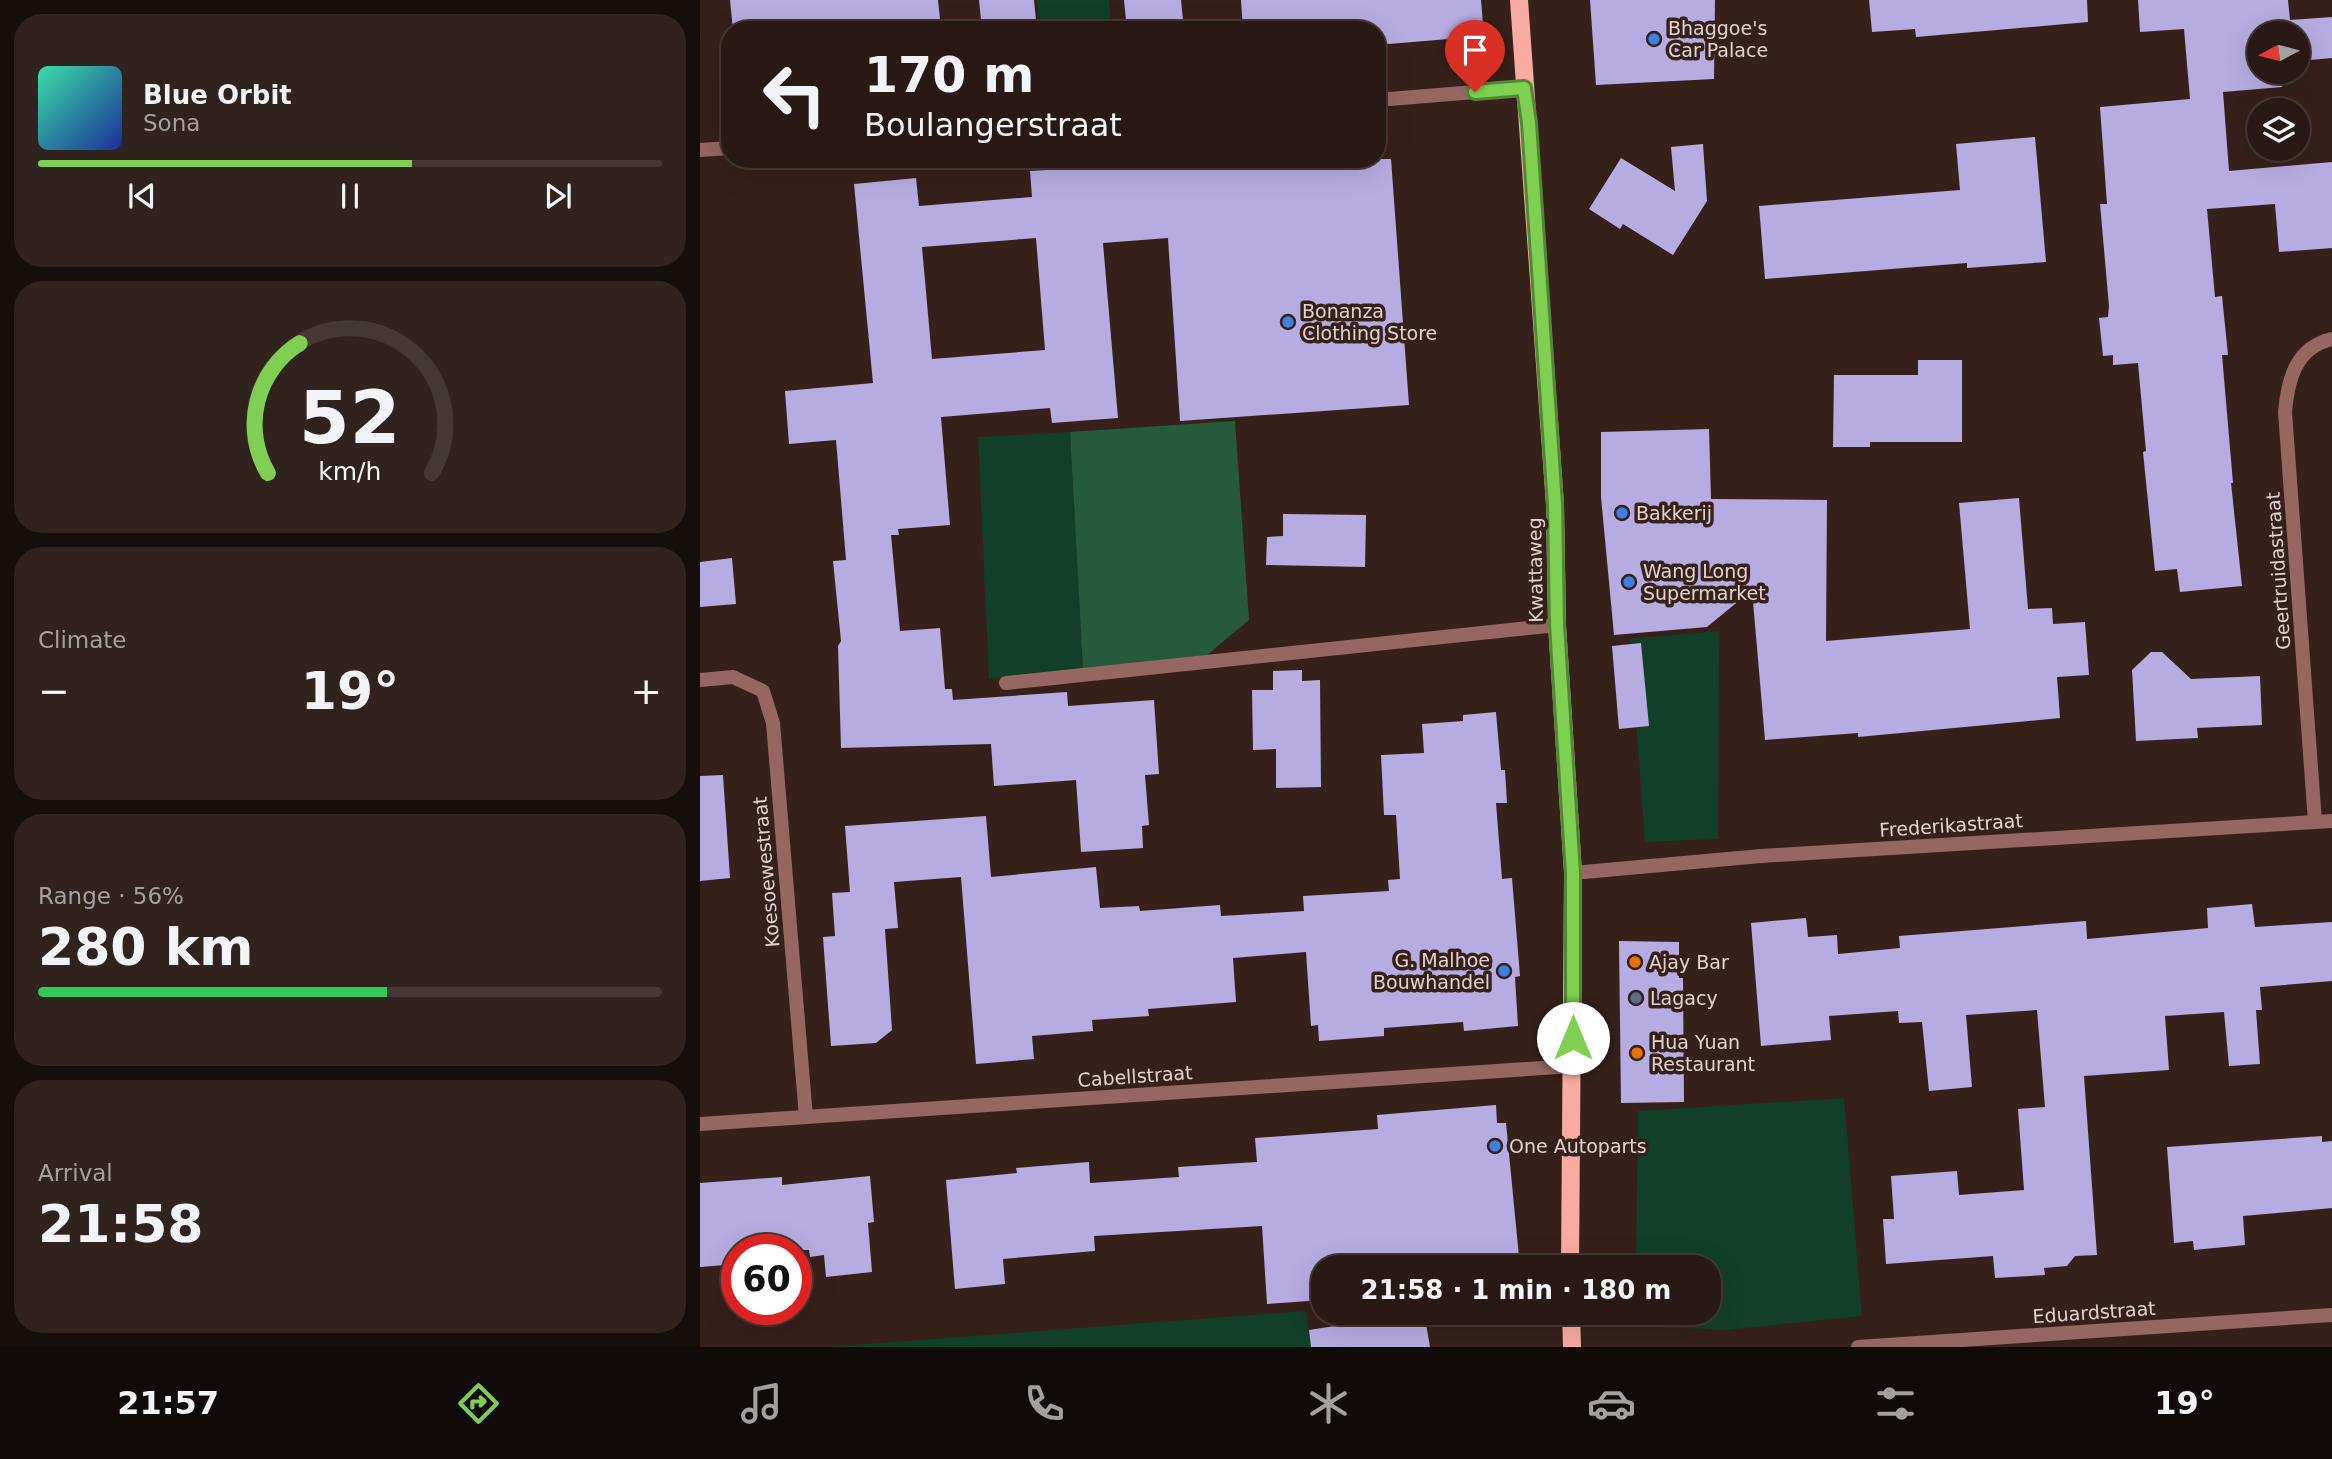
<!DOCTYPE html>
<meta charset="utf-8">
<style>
body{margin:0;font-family:"DejaVu Sans",sans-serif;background:#30221d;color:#f1f3f6;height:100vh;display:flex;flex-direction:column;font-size:26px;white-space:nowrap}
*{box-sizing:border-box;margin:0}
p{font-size:23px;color:#a5a0a0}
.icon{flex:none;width:38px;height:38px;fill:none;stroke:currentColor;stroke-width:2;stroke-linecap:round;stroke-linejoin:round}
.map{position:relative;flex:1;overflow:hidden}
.side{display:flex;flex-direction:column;gap:14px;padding:14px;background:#160e0b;width:700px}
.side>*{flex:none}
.banner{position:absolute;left:21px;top:21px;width:665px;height:147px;border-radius:28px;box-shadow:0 7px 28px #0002,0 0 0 2px #443834;background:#281914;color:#f1f3f6;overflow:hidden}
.needle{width:46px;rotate:263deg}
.fabs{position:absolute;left:1547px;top:21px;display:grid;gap:14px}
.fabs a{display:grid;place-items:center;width:63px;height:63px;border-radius:50%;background:#281914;box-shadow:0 7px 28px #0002,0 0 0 2px #443834;font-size:35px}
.speed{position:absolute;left:21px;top:1234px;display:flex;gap:14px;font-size:35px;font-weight:700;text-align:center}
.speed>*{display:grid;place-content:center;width:91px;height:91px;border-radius:50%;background:#281914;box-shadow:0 7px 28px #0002,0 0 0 2px #443834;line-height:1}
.speed .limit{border:10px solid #d22;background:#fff;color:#111}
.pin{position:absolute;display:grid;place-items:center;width:60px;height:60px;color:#fff;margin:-72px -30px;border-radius:50% 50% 50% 0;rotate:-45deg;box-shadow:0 0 7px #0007}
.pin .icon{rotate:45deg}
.me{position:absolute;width:77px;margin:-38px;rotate:0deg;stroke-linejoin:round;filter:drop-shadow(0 0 5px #0008)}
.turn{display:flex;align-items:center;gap:24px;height:147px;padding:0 28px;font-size:32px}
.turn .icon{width:91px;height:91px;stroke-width:2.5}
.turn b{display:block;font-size:49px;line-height:60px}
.big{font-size:52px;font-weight:600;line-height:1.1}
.side .card{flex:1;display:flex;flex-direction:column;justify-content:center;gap:10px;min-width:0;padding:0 24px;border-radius:28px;background:#30221d}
.side .dial{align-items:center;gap:0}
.dial svg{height:182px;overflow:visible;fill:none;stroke:#443834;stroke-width:7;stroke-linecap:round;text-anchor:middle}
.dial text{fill:#f1f3f6;stroke:none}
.song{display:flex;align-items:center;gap:21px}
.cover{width:84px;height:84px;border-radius:10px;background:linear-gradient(135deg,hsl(160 70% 55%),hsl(230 70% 35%))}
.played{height:7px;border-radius:4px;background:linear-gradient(90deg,#7fd052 60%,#443834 60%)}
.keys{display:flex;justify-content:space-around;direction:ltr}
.heat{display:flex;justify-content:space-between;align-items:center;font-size:38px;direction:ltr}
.charge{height:10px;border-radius:5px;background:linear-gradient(90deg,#34c759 56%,#443834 0)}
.trip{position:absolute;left:611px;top:1255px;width:410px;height:70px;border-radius:28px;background:#281914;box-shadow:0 7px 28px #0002,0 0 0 2px #443834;font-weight:600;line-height:70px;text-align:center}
.tab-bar{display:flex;height:112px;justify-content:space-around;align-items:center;background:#100a08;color:#a5a0a0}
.tab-bar .icon{width:49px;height:49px}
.tab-bar .current{color:#7fd052}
.tab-bar b{font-size:32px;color:#f1f3f6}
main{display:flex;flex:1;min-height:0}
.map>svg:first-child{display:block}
.green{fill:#123f27}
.forest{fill:#255a3c}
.building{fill:#b7ace1;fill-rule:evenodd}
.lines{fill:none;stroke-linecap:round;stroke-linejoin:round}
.minor{stroke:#956760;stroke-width:14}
.primary{stroke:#f8aca1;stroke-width:18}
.route-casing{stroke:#538735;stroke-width:18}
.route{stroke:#7fd052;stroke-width:12}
.shop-dot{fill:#3f7fe0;stroke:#36211a;stroke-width:2.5}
.food-dot{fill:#e8710a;stroke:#36211a;stroke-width:2.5}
.service-dot{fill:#5c6f8a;stroke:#36211a;stroke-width:2.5}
.labels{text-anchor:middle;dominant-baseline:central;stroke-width:7;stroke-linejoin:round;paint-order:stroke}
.poi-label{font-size:19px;fill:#e1d2cd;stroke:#36211a;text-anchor:start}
.street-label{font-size:19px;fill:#e1d2cd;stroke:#36211a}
</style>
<main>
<section class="side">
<div class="card">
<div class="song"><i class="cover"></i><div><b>Blue Orbit</b><p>Sona</p></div></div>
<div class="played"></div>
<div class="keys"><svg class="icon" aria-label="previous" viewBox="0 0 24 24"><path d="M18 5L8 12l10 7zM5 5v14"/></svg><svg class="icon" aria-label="pause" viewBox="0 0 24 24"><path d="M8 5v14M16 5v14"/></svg><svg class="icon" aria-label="next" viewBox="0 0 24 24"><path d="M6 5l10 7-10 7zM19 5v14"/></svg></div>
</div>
<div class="card dial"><svg viewBox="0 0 100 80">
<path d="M14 69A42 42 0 1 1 86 69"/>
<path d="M14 69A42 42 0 0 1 28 12" stroke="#7fd052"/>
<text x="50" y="56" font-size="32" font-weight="700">52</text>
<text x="50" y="72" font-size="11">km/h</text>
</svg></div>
<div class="card"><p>Climate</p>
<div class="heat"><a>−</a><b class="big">19°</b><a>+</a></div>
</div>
<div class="card"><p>Range · 56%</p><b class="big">280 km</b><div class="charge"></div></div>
<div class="card"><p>Arrival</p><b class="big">21:58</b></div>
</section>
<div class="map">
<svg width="1632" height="1347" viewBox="0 0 1632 1347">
<rect width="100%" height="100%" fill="#36211a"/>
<!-- green -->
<path class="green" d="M 337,0 L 409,0 L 411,30 L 340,30 Z
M 370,432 L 383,669 L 289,679 L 278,437 Z
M 1019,631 L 1018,839 L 945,842 L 930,639 Z
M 1144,1098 L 1162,1316 L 1025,1330 L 935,1326 L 935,1313 L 1008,1312 L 1008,1267 L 936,1267 L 938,1111 Z
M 606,1311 L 611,1347 L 127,1347 Z"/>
<!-- forest -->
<path class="forest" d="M 535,421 L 549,620 L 507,655 L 383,669 L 370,432 Z"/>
<!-- building -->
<path class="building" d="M 30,0 L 238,0 L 240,19 L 182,26 L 183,30 L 33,30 Z
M 279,0 L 334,0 L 337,30 L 282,30 Z
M 424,0 L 481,0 L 484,30 L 427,30 Z
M 541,0 L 781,0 L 784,36 L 677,45 L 677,30 L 543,30 Z
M 890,0 L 1015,0 L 1014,79 L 896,85 Z
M 1169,0 L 1387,0 L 1388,22 L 1216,37 L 1215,29 L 1172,32 Z
M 1438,0 L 1588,0 L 1590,20 L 1632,17 L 1632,58 L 1598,61 L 1598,33 L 1559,33 L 1559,72 L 1581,72 L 1582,87 L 1523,92 L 1529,171 L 1632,162 L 1632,248 L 1579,252 L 1575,204 L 1507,209 L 1515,297 L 1522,296 L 1528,355 L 1522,355 L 1533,483 L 1531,483 L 1542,586 L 1480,592 L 1477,569 L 1455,571 L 1443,452 L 1446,451 L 1438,363 L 1413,365 L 1413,355 L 1403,356 L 1399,318 L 1408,317 L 1409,306 L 1400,204 L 1407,204 L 1400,107 L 1490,99 L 1484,29 L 1440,32 Z
M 1335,137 L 1346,262 L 1267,268 L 1267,263 L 1065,279 L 1059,206 L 1260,190 L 1256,144 Z
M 1003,144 L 1007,201 L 973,255 L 923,224 L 920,229 L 889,209 L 921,158 L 975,191 L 971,147 Z
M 533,159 L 691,159 L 709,405 L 480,421 L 468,238 L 403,243 L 418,418 L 352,423 L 350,408 L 241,417 L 250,525 L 198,529 L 199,535 L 191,535 L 200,631 L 240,628 L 245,689 L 252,689 L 253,700 L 367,692 L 368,706 L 454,700 L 459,774 L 445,775 L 449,825 L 442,826 L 443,848 L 381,852 L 376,780 L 294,786 L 291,744 L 141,748 L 138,646 L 141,641 L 133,561 L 146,560 L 136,440 L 89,444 L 85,391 L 173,383 L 154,184 L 216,178 L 219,206 L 332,197 L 330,171 ZM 336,238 L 345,350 L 232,359 L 222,247 Z
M 1218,360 L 1262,360 L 1262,442 L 1170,442 L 1170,447 L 1133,447 L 1134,375 L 1218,375 Z
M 1009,429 L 1011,499 L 1127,500 L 1126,641 L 1270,629 L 1259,503 L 1319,498 L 1328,609 L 1352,608 L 1353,624 L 1385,622 L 1389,675 L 1357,677 L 1360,718 L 1158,737 L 1158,733 L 1065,740 L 1052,590 L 1007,627 L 914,635 L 901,497 L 901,432 Z
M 583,514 L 666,515 L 665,567 L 566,565 L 567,537 L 583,536 Z
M 32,558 L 36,604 L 0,607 L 0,562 Z
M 941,643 L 949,726 L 919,729 L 912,646 Z
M 1451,652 L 1462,652 L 1491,679 L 1560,676 L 1562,725 L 1497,728 L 1498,738 L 1436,741 L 1432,670 Z
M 602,670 L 602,681 L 620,680 L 621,787 L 576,788 L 576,749 L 553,750 L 552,690 L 573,690 L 573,671 Z
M 796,712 L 801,770 L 805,770 L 807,803 L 796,803 L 802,879 L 812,878 L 820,976 L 815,977 L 818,1026 L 764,1031 L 763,1022 L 684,1028 L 684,1036 L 619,1041 L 618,1025 L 611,1026 L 606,952 L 533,958 L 536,1002 L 448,1009 L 449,1016 L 392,1020 L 393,1031 L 332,1036 L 334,1059 L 276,1064 L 261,877 L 194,882 L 198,928 L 185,929 L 192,1030 L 176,1043 L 131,1046 L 123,937 L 135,936 L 132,893 L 150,892 L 145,826 L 286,816 L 291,877 L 396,867 L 400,908 L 439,906 L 440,911 L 520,905 L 521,916 L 604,911 L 603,896 L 689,891 L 688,880 L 700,879 L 696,815 L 684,815 L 681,755 L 724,753 L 722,724 L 763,721 L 763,715 Z
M 23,775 L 30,878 L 0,881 L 0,776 Z
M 1552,904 L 1555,927 L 1632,922 L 1632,981 L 1560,987 L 1562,1010 L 1556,1010 L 1560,1064 L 1529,1066 L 1524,1012 L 1465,1016 L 1469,1070 L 1384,1076 L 1397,1255 L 1375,1256 L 1367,1266 L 1344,1268 L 1345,1275 L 1295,1278 L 1293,1256 L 1186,1264 L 1183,1219 L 1194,1219 L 1191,1176 L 1257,1171 L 1259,1195 L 1324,1190 L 1318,1109 L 1345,1107 L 1337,1010 L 1266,1015 L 1272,1087 L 1229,1091 L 1222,1022 L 1199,1023 L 1198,1011 L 1129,1016 L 1131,1040 L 1061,1046 L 1051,923 L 1106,918 L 1108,937 L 1137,935 L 1138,954 L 1200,948 L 1199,936 L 1386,921 L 1387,939 L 1508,928 L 1507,908 Z
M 919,941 L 979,942 L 979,978 L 983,978 L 984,1102 L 921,1103 Z
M 796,1105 L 797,1123 L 806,1123 L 820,1267 L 623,1267 L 623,1300 L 567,1304 L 562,1226 L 394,1236 L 395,1251 L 303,1259 L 305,1284 L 255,1289 L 246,1180 L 317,1173 L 316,1168 L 389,1162 L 390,1183 L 479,1177 L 478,1167 L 557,1162 L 555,1138 L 678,1129 L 677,1115 Z
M 1622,1136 L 1622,1142 L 1632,1141 L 1632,1208 L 1543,1216 L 1545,1245 L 1494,1250 L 1493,1241 L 1474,1243 L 1467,1147 Z
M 170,1176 L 174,1222 L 168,1223 L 172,1272 L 126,1277 L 124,1255 L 110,1257 L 109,1250 L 37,1250 L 37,1264 L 0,1267 L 0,1183 L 82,1177 L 82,1185 Z
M 724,1312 L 730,1347 L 611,1347 L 609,1330 Z"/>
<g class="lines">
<!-- minor -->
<path class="minor" d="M 677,100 L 824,88
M 0,150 L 30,148
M 0,680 L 33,677 L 63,691 L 73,723 L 106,1117
M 306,683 L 857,625
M 1615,822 L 1585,412 C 1588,379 1596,347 1632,339
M 873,873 L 1061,856 L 1632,821
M 0,1124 L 873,1066
M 1158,1347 L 1632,1315"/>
<!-- primary -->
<path class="primary" d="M 819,0 L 855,505 L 857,625 L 873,873 L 870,1267
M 871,1312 L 872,1347"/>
</g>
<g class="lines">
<!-- route casing -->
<g class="route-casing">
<path id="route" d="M 775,92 L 824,88 L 829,123 L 855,505 L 857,625 L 873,873 L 873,1038"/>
</g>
<!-- route -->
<use href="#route" class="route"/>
</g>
<!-- markers -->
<g class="shop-dot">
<circle cx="954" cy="39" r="7"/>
<circle cx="588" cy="322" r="7"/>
<circle cx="922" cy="513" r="7"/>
<circle cx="929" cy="582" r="7"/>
<circle cx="804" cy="971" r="7"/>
<circle cx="795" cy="1146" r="7"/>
</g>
<g class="food-dot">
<circle cx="935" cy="962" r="7"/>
<circle cx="937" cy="1053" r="7"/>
</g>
<circle class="service-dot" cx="936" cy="998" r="7"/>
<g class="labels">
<!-- poi labels -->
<g class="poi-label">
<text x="968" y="28">Bhaggoe's<tspan x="968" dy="22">Car Palace</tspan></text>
<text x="602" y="311">Bonanza<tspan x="602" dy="22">Clothing Store</tspan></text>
<text x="936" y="513">Bakkerij</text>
<text x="943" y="571">Wang Long<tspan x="943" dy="22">Supermarket</tspan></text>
<text x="790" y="960" text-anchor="end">G. Malhoe<tspan x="790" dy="22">Bouwhandel</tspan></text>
<text x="949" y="962">Ajay Bar</text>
<text x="950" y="998">Lagacy</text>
<text x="951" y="1042">Hua Yuan<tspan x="951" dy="22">Restaurant</tspan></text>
<text x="809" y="1146">One Autoparts</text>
</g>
<!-- street labels -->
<g class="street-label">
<text transform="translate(835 570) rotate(-91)">Kwattaweg</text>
<text transform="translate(1578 571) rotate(-94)">Geertruidastraat</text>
<text transform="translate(1251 825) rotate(-4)">Frederikastraat</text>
<text transform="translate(66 872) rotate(-95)">Koesoewestraat</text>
<text transform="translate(435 1076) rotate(-4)">Cabellstraat</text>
<text transform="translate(1394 1312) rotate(-4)">Eduardstraat</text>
</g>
</g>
</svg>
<div class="fabs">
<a><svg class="needle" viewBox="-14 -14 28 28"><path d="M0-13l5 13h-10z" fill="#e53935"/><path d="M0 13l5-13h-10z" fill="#a5a0a0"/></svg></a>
<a><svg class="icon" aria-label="layers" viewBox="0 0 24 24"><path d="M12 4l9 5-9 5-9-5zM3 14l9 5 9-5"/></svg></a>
</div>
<div class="speed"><div class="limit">60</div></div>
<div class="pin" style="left:775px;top:92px;background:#d93025"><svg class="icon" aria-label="arrive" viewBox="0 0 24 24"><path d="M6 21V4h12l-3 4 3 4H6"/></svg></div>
<svg class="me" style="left:873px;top:1038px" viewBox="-20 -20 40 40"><circle r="19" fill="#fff"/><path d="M0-13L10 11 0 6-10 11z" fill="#7fd052"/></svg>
<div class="trip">21:58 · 1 min · 180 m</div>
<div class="banner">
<div class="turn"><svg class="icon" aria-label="left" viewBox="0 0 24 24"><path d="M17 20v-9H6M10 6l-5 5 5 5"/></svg><div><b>170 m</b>Boulangerstraat</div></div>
</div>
</div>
</main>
<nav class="tab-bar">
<b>21:57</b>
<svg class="icon current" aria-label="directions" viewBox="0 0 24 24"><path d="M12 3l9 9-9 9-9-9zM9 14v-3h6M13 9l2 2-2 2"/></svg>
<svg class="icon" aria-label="music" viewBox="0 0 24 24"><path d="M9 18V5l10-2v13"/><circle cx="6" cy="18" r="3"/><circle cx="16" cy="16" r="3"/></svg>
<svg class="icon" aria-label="phone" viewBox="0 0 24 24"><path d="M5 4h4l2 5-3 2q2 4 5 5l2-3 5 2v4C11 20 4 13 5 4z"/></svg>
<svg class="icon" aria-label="climate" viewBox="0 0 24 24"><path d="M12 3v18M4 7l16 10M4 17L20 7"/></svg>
<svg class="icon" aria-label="car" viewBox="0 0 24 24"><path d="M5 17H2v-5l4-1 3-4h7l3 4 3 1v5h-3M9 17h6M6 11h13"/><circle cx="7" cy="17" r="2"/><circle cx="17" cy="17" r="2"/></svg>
<svg class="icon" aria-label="filters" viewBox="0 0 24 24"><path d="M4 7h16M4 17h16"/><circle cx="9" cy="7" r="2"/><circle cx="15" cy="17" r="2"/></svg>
<b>19°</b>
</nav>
